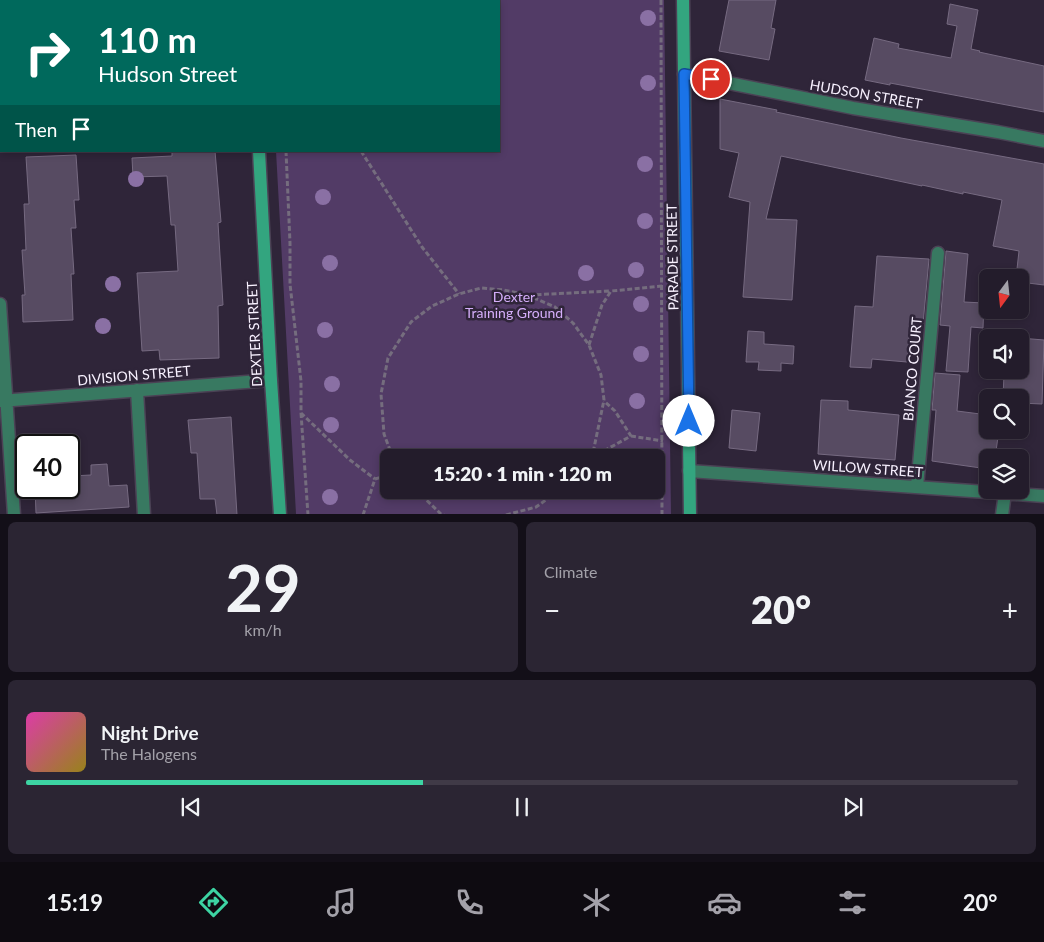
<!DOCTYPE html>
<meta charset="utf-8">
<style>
body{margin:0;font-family:Lato,sans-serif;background:#2b2533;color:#f1f3f6;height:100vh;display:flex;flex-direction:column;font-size:19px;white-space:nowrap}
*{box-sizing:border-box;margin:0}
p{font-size:16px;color:#a3a1a9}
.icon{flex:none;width:28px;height:28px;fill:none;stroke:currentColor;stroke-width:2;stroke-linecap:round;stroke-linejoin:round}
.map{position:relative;height:514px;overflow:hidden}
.details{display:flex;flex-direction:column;gap:8px;padding:8px;background:#130f18;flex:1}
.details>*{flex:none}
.top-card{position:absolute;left:0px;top:0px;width:500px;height:152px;box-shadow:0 2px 8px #0003,0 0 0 1px #403a47;background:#00695c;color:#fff;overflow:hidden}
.needle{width:32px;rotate:195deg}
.buttons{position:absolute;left:979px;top:269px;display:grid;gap:10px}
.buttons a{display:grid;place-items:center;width:50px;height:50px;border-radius:8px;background:#231c2b;box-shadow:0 2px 8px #0003,0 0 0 1px #403a47;font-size:25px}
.speed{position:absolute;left:15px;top:434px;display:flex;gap:10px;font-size:25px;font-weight:700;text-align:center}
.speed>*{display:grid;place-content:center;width:65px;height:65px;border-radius:50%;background:#231c2b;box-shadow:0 2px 8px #0003,0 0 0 1px #403a47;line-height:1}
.speed .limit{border:2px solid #111;border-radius:8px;background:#fff;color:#111}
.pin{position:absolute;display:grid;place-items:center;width:42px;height:42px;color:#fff;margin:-21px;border:2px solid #fff;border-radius:50%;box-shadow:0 1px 5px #0007}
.me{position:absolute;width:55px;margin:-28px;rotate:0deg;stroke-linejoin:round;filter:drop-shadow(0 0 4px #0008)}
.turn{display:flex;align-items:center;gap:18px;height:105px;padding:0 15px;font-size:22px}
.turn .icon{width:65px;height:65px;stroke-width:2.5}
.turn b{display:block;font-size:35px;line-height:42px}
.then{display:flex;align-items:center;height:48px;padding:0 15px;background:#0003;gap:10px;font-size:19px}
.big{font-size:38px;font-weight:800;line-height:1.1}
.details .card{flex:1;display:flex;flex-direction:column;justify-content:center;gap:8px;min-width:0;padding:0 18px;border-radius:8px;background:#2b2533}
.details .dial{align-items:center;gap:0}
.dial b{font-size:65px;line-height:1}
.song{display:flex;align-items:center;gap:15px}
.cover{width:60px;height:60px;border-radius:8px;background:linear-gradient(135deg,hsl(320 70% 55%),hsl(50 70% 35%))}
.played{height:5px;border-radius:2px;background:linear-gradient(90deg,#3dd4a3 40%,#403a47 40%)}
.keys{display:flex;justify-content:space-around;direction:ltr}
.heat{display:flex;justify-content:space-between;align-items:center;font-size:28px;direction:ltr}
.details .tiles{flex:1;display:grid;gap:8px;grid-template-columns:1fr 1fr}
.card:last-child{grid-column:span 2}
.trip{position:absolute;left:380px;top:449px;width:285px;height:50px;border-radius:8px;background:#231c2b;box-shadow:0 2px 8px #0003,0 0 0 1px #403a47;font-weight:800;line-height:50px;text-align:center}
.menu{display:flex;height:80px;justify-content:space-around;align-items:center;background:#0e0b11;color:#a3a1a9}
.menu .icon{width:35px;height:35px}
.menu .on{color:#3dd4a3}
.menu b{font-size:22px;color:#f1f3f6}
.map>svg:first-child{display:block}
.green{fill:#523b66;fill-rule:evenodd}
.building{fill:#574b62;stroke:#766a81}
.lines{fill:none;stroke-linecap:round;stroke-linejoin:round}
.street-casing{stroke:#4b4255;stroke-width:15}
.secondary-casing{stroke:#4b4255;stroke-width:15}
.path{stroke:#756d7e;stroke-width:3;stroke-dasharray:5 2.5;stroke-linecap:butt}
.street{stroke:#387961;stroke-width:12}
.secondary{stroke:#33a57f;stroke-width:12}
.tree{fill:#8a70a4}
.route-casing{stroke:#114b97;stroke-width:12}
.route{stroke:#1a73e8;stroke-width:9}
.labels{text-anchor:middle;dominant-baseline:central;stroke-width:5;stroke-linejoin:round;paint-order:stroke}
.street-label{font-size:14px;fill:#f8f1ff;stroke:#2f2539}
.park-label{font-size:14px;fill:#d5aefb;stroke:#2f2539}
</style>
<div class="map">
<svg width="1044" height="515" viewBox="0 0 1044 515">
<rect width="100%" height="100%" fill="#2f2539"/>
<!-- green -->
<path class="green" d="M 268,0 L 664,0 L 671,514 L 296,514 L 276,151 L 499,151 L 499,1 ZM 389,458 L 656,458 L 656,490 L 389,490 Z"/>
<!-- building -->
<path class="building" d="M 729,0 L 776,0 L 771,28 L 775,29 L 769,60 L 719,51 Z
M 950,4 L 978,10 L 971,49 L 980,51 L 979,52 L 1044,66 L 1044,112 L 890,83 L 890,85 L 865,80 L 874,38 L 899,44 L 898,48 L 951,58 L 957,26 L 947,24 Z
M 720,99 L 777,110 L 776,112 L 901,138 L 1044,164 L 1044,285 L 1020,282 L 1020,278 L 1016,278 L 1019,251 L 993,246 L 1002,200 L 963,192 L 963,194 L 922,185 L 922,186 L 781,156 L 766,219 L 797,220 L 792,300 L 743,297 L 750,202 L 729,197 L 739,153 L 720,149 Z
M 172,151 L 215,151 L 221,222 L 218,223 L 223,305 L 218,306 L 219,358 L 160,360 L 159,350 L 142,351 L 137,273 L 178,271 L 175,225 L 171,225 L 167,176 L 133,177 L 132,158 L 172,156 Z
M 76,155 L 79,200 L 74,200 L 76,228 L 71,228 L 74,274 L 71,274 L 73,320 L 23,322 L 22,295 L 25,295 L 22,250 L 26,250 L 24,204 L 29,204 L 26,157 Z
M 946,251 L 968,254 L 964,302 L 984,303 L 983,328 L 971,327 L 968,372 L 946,371 L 950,326 L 940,325 Z
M 877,256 L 929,259 L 923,324 L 910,323 L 907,362 L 872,359 L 871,368 L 850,367 L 855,306 L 873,307 Z
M 748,331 L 764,332 L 764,344 L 794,346 L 793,364 L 781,363 L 781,371 L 758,370 L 759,362 L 746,362 Z
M 1020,338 L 1044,340 L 1042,404 L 1020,403 L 1020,398 L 1003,398 L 1004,374 L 1020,375 Z
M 935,373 L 960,375 L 957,411 L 988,415 L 988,430 L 999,430 L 995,458 L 988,458 L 988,469 L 932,461 L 936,410 L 932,410 Z
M 821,400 L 848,401 L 848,410 L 899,415 L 895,460 L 818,454 Z
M 732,410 L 760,413 L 756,451 L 729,448 Z
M 231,417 L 237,515 L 217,515 L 215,499 L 200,499 L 197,453 L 191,453 L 188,420 Z
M 107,464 L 109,486 L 127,485 L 129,507 L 36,513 L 35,488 L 69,488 L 69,482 L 71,482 L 71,476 L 91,475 L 91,465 Z"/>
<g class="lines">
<!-- street casing -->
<g class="street-casing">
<path id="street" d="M 684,74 L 853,108 L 998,132 L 1044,141
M 0,304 L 14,515
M 137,390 L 144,515
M 0,401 L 271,380
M 689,471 L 1044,496
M 917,487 L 938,253
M 1002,515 L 1005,493"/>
</g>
<!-- secondary casing -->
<g class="secondary-casing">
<path id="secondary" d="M 250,0 L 250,1
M 683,0 L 690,515
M 259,151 L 271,380 L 280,515"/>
</g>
<!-- path -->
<path class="path" d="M 661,0 L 662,515
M 424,1 L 428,0
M 286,151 L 290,243 L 290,284 L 301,381 L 301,413 L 350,460 L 375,479
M 361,151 L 422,247 L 459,294
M 529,295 L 610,291
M 589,345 L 602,305 L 611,291 L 662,286
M 301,413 L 308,515
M 631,436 L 663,441
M 393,458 L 384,434 L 381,394 L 388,358 L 411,322 L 432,306 L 459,294 L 481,288 L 504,290 L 527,295 L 555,307 L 573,323 L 589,345 L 601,375 L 604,400 L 594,448 L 587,458
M 591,458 L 631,436 L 615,411 L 604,401
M 375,479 L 389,475
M 416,490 L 441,514 L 444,515
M 363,515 L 375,479
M 506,515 L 536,507 L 560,490"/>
<!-- street -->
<use href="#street" class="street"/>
<!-- secondary -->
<use href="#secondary" class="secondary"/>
</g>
<!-- trees -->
<g class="tree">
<circle cx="648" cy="18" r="8"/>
<circle cx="648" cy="83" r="8"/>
<circle cx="645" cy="164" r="8"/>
<circle cx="136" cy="179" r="8"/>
<circle cx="323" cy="197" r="8"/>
<circle cx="645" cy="221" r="8"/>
<circle cx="330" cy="263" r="8"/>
<circle cx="636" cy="270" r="8"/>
<circle cx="586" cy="273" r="8"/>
<circle cx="113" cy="284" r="8"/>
<circle cx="641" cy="304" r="8"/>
<circle cx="103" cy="326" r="8"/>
<circle cx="325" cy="330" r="8"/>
<circle cx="641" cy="354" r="8"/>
<circle cx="332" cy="384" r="8"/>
<circle cx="637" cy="401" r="8"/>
<circle cx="331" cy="425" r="8"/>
<circle cx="330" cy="497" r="8"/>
</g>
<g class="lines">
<!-- route casing -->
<g class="route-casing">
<path id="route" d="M 689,421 L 684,74 L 711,79"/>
</g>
<!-- route -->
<use href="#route" class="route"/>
</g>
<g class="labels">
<!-- street labels -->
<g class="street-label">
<text transform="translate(866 94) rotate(10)">HUDSON STREET</text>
<text transform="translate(672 257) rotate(-91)">PARADE STREET</text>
<text transform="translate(254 334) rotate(-93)">DEXTER STREET</text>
<text transform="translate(912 369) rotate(-85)">BIANCO COURT</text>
<text transform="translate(134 375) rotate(-5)">DIVISION STREET</text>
<text transform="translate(868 468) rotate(4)">WILLOW STREET</text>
</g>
<!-- park labels -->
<g class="park-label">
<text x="514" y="296">Dexter<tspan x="514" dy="16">Training Ground</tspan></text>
</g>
</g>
</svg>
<div class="buttons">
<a><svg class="needle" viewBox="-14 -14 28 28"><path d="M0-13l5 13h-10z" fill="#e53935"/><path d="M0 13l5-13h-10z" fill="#a3a1a9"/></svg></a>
<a><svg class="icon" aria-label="sound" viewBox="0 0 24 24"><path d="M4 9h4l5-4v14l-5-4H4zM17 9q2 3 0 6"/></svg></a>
<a><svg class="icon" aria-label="search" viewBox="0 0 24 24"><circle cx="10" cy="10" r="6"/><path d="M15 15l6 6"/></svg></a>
<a><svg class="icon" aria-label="layers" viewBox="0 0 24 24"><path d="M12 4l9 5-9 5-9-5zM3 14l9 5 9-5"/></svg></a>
</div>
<div class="speed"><div class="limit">40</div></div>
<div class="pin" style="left:711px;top:79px;background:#d93025"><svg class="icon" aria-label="arrive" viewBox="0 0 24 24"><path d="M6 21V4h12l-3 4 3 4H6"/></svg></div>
<svg class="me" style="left:689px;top:421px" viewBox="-20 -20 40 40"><circle r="19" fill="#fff"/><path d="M0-13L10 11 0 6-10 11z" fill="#1a73e8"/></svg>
<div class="trip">15:20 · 1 min · 120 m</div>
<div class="top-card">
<div class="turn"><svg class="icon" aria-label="right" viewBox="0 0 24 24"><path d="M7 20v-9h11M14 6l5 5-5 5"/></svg><div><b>110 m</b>Hudson Street</div></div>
<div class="then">Then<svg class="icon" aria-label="arrive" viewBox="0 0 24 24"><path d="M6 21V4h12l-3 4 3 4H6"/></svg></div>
</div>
</div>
<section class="details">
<div class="tiles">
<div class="card dial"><b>29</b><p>km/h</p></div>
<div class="card"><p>Climate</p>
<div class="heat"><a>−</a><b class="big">20°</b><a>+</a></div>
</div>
<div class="card">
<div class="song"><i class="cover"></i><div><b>Night Drive</b><p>The Halogens</p></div></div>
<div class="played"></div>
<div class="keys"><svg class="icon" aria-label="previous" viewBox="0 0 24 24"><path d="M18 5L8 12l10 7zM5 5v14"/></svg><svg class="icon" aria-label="pause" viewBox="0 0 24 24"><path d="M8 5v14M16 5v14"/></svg><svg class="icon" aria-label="next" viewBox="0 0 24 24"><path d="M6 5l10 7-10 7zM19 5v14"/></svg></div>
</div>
</div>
</section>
<nav class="menu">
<b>15:19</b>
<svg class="icon on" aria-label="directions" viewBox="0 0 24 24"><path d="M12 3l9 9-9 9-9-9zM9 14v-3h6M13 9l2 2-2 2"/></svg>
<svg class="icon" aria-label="music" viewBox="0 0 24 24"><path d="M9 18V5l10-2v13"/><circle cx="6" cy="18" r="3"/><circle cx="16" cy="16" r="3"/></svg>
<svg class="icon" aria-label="phone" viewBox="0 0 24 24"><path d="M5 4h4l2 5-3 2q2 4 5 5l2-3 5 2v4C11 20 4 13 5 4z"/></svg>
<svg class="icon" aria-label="climate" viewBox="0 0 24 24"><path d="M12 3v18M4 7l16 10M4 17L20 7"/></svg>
<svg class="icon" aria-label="car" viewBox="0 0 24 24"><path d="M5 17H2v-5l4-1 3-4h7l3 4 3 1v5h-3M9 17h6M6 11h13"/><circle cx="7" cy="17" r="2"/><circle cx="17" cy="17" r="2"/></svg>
<svg class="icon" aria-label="filters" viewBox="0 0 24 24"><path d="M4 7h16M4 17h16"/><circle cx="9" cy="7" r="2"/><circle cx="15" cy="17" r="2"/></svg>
<b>20°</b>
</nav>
